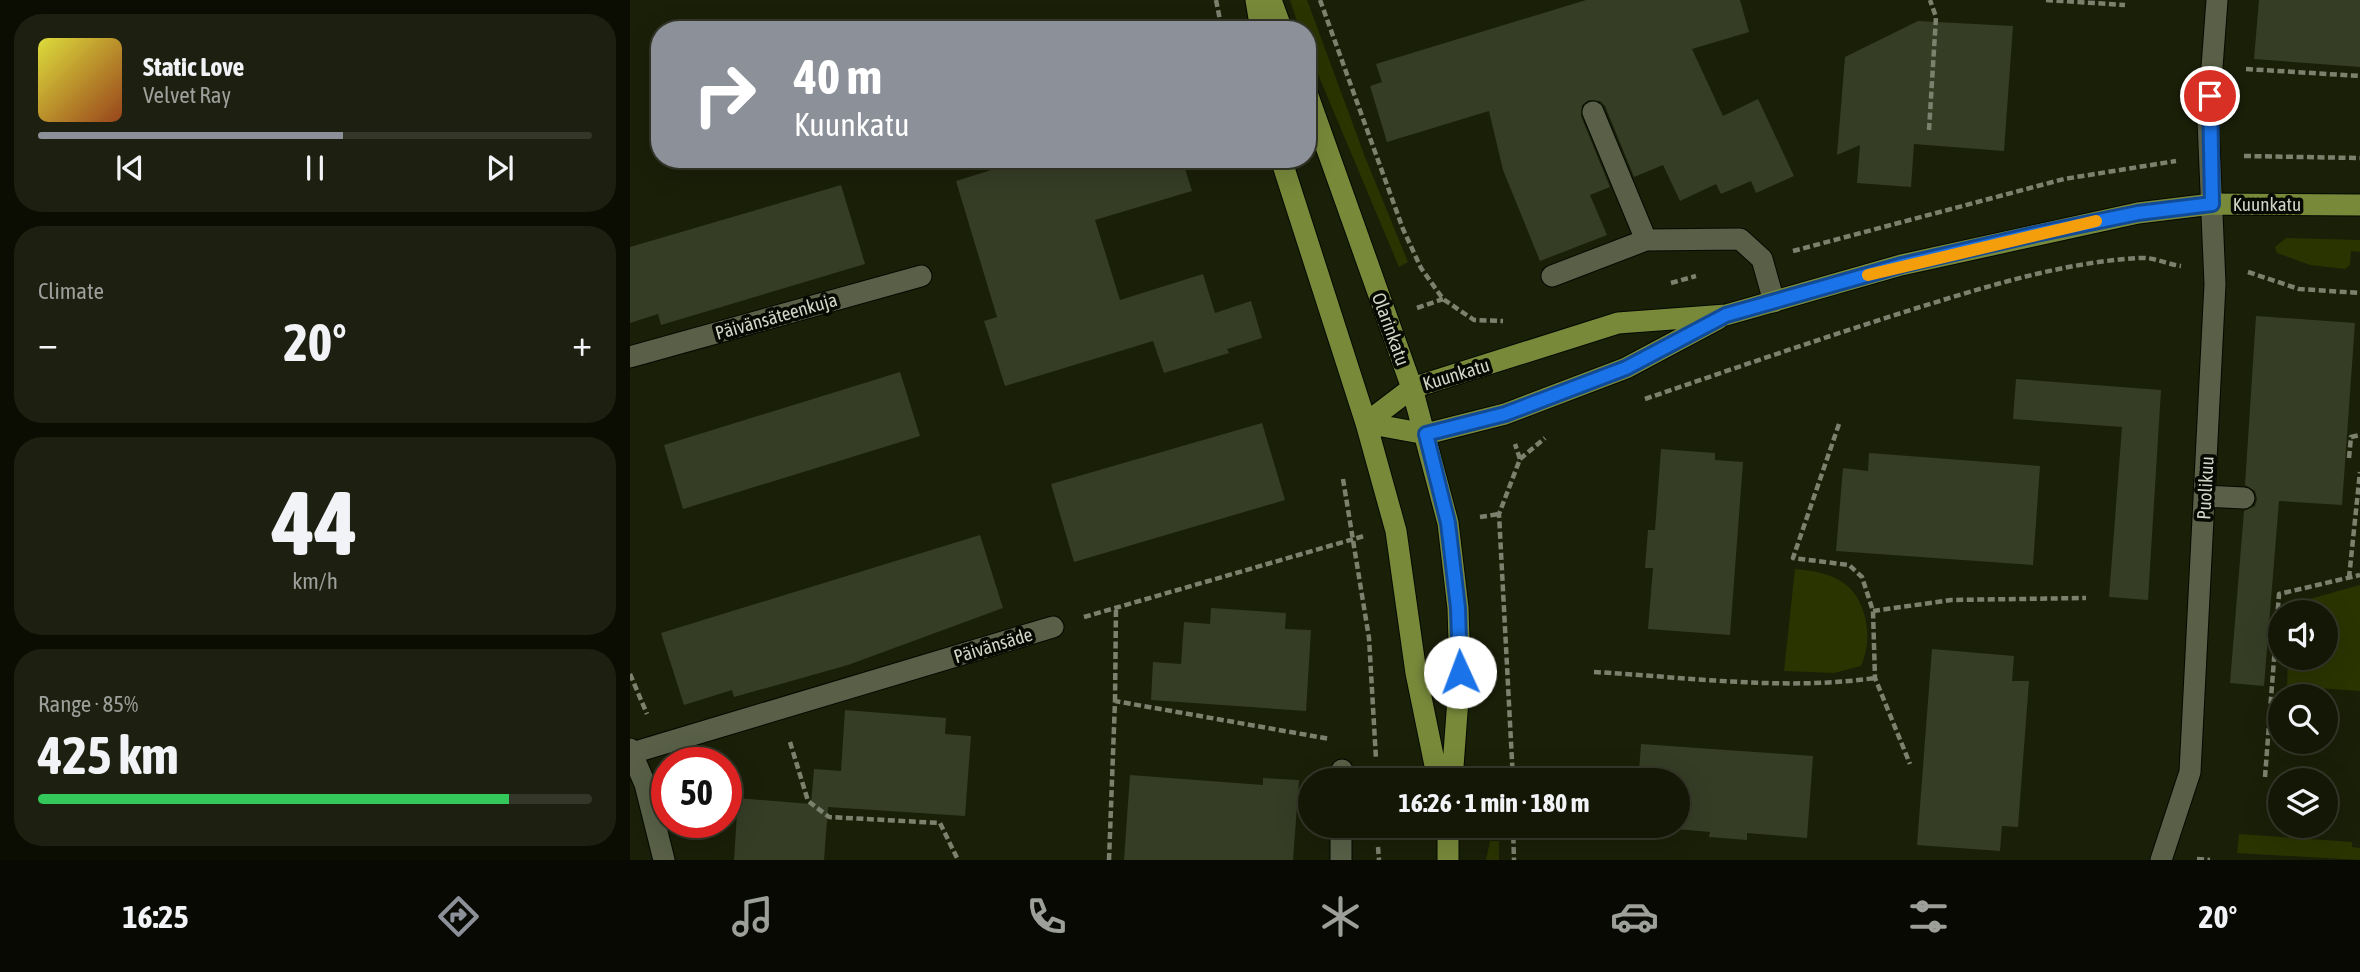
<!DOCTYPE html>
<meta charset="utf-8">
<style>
body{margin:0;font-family:"Asap Condensed",sans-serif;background:#1d2010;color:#f1f3f6;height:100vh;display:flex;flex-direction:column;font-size:26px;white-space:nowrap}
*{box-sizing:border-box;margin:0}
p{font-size:23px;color:#9d9f9b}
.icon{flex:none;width:38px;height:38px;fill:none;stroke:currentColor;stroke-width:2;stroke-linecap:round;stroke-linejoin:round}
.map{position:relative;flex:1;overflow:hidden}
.drawer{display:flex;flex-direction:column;gap:14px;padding:14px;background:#0b0d03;width:630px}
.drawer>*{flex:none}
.hud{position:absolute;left:21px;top:21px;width:665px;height:147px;border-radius:28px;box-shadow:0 7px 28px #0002,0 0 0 2px #333628;background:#8c9099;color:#fff;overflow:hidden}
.buttons{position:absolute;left:1638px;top:600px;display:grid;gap:14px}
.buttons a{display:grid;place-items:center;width:70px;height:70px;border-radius:50%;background:#141706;box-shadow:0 7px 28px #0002,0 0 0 2px #333628;font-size:35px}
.speed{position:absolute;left:21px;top:747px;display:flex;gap:14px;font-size:35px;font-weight:700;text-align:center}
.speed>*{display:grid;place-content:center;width:91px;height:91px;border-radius:50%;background:#141706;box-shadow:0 7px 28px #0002,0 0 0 2px #333628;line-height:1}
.speed .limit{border:10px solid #d22;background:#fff;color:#111}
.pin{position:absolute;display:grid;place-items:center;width:60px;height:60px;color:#fff;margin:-30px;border:4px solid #fff;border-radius:50%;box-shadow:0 2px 7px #0007}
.me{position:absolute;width:77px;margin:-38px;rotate:358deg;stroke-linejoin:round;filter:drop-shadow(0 0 5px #0008)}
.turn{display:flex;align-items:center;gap:24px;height:147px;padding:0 28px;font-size:32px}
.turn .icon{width:91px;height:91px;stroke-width:2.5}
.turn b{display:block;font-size:49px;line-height:60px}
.big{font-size:52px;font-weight:700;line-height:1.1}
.drawer .tile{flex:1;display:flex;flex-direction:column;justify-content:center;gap:10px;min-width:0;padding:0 24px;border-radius:28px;background:#1d2010}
.drawer .dial{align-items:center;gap:0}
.dial b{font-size:91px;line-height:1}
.song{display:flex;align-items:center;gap:21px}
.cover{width:84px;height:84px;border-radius:10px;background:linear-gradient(135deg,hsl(60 70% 55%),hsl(20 70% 35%))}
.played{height:7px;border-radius:4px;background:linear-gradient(90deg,#8c9099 55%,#333628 55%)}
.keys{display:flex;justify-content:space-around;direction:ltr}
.heat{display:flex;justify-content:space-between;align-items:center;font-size:38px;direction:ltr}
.charge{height:10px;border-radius:5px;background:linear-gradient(90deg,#34c759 85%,#333628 0)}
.trip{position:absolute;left:668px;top:768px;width:392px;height:70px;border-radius:35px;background:#141706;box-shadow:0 7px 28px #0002,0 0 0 2px #333628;font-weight:700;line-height:70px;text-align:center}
.tabs{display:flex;height:112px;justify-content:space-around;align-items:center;background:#080902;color:#9d9f9b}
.tabs .icon{width:49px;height:49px}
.tabs .active{color:#8c9099}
.tabs b{font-size:32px;color:#f1f3f6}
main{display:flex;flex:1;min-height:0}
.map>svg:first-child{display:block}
.green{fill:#2a3400}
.building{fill:#363d25}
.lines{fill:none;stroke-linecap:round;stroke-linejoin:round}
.minor-casing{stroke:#050900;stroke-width:23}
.major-casing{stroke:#050900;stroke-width:23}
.path{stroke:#7c816e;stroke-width:4.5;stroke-dasharray:7 3.5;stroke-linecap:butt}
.minor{stroke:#596047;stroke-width:21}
.major{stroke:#78893a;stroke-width:21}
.route-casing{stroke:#114b97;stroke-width:18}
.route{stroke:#1a73e8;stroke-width:12}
.slow{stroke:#f59e0b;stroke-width:12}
.labels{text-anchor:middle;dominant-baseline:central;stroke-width:7;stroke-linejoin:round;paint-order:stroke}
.street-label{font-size:19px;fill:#d0d5c6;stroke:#060802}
</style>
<main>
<section class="drawer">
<div class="tile">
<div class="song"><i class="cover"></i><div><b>Static Love</b><p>Velvet Ray</p></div></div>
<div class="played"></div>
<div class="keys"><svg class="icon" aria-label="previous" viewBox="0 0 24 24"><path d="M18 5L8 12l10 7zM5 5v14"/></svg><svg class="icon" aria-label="pause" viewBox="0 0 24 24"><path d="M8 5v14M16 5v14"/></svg><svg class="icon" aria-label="next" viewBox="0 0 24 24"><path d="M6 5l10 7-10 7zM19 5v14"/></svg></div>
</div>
<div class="tile"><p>Climate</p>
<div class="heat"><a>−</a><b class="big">20°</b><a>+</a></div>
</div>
<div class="tile dial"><b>44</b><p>km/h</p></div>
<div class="tile"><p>Range · 85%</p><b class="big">425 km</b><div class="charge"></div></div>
</section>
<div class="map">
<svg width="1730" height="860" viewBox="0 0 1730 860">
<rect width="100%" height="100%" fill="#1a1f08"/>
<!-- green -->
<path class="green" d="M 660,0 L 677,0 L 735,157 L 778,262 L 769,267 L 677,48 L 677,30 L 670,30 Z
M 1656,238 L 1730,240 L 1730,252 L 1721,251 L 1720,265 L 1715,269 L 1680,265 L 1647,253 L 1645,247 Z
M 1165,569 C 1199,572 1226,580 1235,617 C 1239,634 1238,650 1231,666 L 1204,673 L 1154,671 Z
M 1730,585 L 1730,691 L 1657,686 L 1658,658 L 1696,658 L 1696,612 L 1661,612 L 1662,604 Z
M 1609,834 L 1722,842 L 1722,847 L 1730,848 L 1730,860 L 1607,853 Z
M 860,841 L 869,841 L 869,860 L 856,860 Z"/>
<!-- building -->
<path class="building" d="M 956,0 L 1110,0 L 1119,32 L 1062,49 L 1093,116 L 1128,99 L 1164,176 L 1126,193 L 1121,181 L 1091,194 L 1086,184 L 1050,201 L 1033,165 L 1004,177 L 975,106 L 970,101 L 959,100 L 952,105 L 951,116 L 980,187 L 960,195 L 977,235 L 910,261 L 873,170 L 859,111 L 757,142 L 740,86 L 752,82 L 746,64 Z
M 1629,0 L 1730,0 L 1730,67 L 1624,59 Z
M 1288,21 L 1383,26 L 1374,151 L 1284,144 L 1281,187 L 1227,183 L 1230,145 L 1207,155 L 1215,57 Z
M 397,159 L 552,159 L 562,191 L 465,220 L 490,300 L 573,274 L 585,313 L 621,301 L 632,338 L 597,349 L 599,353 L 534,373 L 523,341 L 375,386 L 354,321 L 367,317 L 326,181 Z
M 211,185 L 235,264 L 31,325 L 28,314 L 0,323 L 0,247 Z
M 1626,316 L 1725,323 L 1712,505 L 1649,501 L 1634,686 L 1600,683 L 1614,511 L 1625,506 L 1627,499 L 1625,491 L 1615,485 Z
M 270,372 L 290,436 L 53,509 L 34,445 Z
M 1386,379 L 1531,390 L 1518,600 L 1479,597 L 1492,427 L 1383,419 Z
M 632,423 L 655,500 L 444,562 L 421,484 Z
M 1031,449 L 1085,453 L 1085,460 L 1113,462 L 1100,635 L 1018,629 L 1023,568 L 1015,568 L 1018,530 L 1025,530 Z
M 1239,453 L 1410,466 L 1403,565 L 1206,551 L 1213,468 L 1238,471 Z
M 350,535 L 373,608 L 218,665 L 104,697 L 102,690 L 54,705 L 31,633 Z
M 581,608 L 656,613 L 655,629 L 681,630 L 676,711 L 521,700 L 523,662 L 551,664 L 554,622 L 580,624 Z
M 1302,649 L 1384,656 L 1382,681 L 1399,681 L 1388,827 L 1372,826 L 1370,851 L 1287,845 Z
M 215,710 L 316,718 L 315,734 L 341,736 L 335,816 L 198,807 L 194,860 L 104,860 L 108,798 L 181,804 L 184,769 L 211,771 Z
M 1011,744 L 1183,756 L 1177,838 L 1117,833 L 1117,840 L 1079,837 L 1080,832 L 1012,826 L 1048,826 L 1048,780 L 997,780 L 998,770 L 1009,771 Z
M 500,775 L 633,785 L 633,778 L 669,780 L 663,860 L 494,860 Z"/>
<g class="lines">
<!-- minor casing -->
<g class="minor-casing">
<path id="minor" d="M 963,112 L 1016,240
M 922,276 L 1016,240 L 1110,239 L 1132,259 L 1144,302
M 0,357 L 291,276
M 1574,496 L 1614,498
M 0,749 L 15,784 L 34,860
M 2,753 L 423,627
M 712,780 L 712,770
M 711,860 L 711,826
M 1531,860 L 1560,772 L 1585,284 L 1578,121 L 1587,0"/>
</g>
<!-- major casing -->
<g class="major-casing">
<path id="major" d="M 626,0 L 631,30
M 641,0 L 652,30
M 677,93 L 782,388 L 818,523 L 828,608 L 830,672 L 822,780
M 651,159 L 736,423 L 766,531 L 786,673 L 808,780
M 736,423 L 782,388 L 988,323 L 1096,315 L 1271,265 L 1508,213 L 1582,204 L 1730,205
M 736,423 L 796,434 L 875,414 L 996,368 L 1088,319
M 818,860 L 818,826"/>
</g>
<!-- path -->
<path class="path" d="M 586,0 L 592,30
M 690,0 L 773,229 L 791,268 L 813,299 L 844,320 L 873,321
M 1416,0 L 1495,5
M 1616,69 L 1730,76
M 1299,130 L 1306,17 L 1300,0
M 1614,156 L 1730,158
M 1163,251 L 1434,179 L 1546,161
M 1618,272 L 1669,289 L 1730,293
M 1041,283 L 1066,276
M 787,308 L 813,299
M 1015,399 C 1105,368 1195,337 1287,308 C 1358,286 1435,262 1509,258 C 1525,257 1536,264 1551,266
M 1209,424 L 1163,558 L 1219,565 L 1232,577 L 1243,611 L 1245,678 L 1280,764
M 1719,458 L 1721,437 L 1730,435
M 890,459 L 915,438
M 713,479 L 739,638 L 746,759
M 850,517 L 869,514
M 1719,578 L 1730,472
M 1243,611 L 1321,600 L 1456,598
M 454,617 L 734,536
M 964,672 C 1056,677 1154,691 1245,678
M 0,674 L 17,714
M 485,701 L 486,607
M 160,742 L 178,801 L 199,817 L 310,823 L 328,860
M 1635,777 L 1649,594 L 1730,575
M 883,780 L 869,514 L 890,459 L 885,444
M 883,826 L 884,860
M 748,847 L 749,860
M 1567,859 L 1580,860
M 479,860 L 485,701 L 700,739"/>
<!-- minor -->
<use href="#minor" class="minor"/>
<!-- major -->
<use href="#major" class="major"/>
</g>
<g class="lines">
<!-- route casing -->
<g class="route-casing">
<path id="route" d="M 830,672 L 828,608 L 818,523 L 796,434 L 875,414 L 996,368 L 1096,315 L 1272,265 L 1406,234 L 1508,213 L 1582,204 L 1580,96"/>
</g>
<!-- route -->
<use href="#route" class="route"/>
<!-- slow -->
<path class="slow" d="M 1238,275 L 1466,221"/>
</g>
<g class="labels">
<!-- street labels -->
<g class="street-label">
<text x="1637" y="204">Kuunkatu</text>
<text transform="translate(146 316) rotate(-16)">Päivänsäteenkuja</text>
<text transform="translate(761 329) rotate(70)">Olarinkatu</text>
<text transform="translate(826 374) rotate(-17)">Kuunkatu</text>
<text transform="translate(1575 488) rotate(-87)">Puolikuu</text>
<text transform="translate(363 645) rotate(-17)">Päivänsäde</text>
</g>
</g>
</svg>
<div class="buttons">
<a><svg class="icon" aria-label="sound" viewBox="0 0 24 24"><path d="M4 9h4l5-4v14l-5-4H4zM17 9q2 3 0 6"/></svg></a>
<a><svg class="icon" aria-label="search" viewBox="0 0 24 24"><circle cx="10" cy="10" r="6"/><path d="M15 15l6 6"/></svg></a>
<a><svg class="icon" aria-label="layers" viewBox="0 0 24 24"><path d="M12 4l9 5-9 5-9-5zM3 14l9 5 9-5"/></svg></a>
</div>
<div class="speed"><div class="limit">50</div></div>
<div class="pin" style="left:1580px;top:96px;background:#d93025"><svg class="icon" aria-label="arrive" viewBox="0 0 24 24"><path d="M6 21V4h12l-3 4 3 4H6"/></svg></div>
<svg class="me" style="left:830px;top:672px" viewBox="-20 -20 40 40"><circle r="19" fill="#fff"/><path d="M0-13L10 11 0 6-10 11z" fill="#1a73e8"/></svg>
<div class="trip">16:26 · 1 min · 180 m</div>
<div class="hud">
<div class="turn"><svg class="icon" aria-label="right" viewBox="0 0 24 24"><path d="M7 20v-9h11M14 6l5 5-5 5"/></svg><div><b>40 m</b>Kuunkatu</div></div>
</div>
</div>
</main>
<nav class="tabs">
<b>16:25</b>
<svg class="icon active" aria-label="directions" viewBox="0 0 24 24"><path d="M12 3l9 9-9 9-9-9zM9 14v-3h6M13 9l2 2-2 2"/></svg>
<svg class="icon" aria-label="music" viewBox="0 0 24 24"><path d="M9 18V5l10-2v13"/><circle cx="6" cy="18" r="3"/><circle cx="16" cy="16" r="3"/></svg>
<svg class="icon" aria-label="phone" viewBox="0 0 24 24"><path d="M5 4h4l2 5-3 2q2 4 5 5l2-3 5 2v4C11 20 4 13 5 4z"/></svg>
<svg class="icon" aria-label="climate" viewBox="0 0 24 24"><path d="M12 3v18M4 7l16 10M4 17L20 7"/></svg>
<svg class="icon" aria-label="car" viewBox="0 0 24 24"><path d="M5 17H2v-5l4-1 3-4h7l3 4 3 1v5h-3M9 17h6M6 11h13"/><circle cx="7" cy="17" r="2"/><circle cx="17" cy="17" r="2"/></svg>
<svg class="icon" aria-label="filters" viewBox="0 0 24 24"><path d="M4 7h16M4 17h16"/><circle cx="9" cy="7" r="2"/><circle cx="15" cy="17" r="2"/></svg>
<b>20°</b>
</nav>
